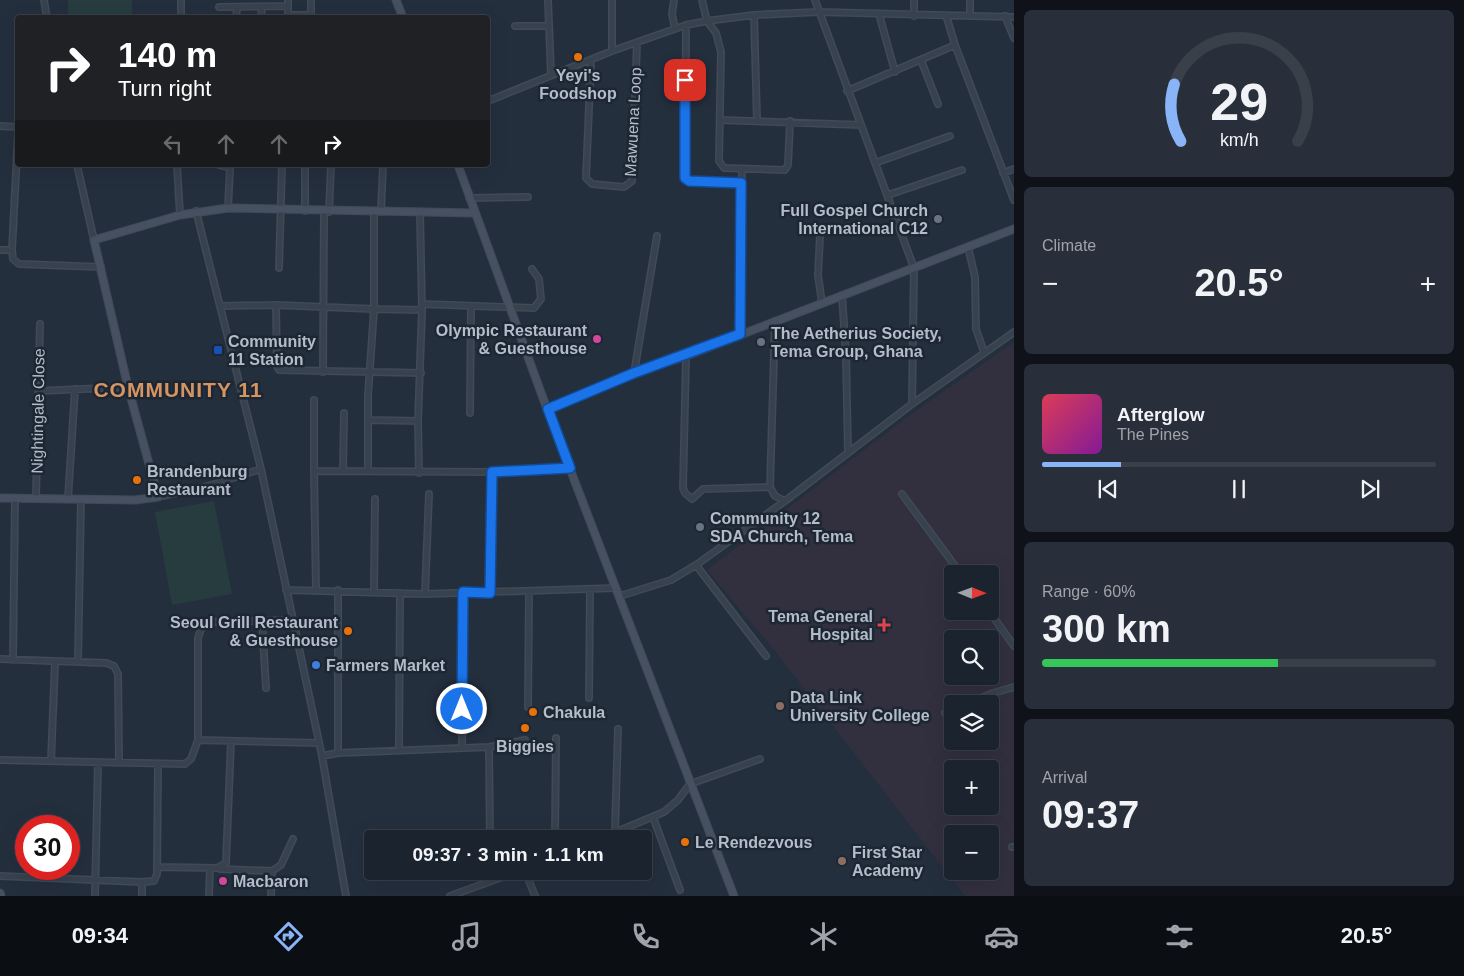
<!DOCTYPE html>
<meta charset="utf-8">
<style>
body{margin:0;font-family:Arial,sans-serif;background:#282f3a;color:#f1f3f6;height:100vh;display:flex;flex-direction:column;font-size:19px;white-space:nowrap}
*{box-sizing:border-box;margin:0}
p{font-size:16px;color:#a0a4aa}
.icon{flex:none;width:28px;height:28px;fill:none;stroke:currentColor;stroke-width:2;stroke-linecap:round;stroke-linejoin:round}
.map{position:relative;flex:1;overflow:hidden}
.details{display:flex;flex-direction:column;gap:10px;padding:10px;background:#0f1319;width:450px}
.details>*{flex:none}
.banner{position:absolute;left:15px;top:15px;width:475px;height:152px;border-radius:5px;box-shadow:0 5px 20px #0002,0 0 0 1px #39404a;background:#202124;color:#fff;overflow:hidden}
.needle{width:32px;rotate:91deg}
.fabs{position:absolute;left:944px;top:565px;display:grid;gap:10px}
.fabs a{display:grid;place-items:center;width:55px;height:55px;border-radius:5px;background:#1b232e;box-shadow:0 5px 20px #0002,0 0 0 1px #39404a;font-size:25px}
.speed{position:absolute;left:15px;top:815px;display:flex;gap:10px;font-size:25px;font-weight:700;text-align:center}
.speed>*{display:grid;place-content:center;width:65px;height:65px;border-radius:50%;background:#1b232e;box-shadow:0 5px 20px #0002,0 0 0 1px #39404a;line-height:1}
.speed .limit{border:8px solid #d22;background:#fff;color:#111}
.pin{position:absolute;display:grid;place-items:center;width:42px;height:42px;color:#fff;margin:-21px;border-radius:10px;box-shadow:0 2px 8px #0006}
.me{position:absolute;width:55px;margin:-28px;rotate:0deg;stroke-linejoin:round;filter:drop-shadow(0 0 4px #0008)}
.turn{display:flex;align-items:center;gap:18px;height:105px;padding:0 20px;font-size:22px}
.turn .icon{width:65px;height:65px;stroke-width:2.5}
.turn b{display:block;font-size:35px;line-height:42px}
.lanes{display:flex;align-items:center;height:48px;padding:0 20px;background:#0003;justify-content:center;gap:25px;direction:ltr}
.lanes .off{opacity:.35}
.big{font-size:38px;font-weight:600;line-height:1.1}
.details .card{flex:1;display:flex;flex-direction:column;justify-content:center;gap:8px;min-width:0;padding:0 18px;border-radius:8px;background:#282f3a}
.details .dial{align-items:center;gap:0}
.dial svg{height:130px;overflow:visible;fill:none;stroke:#39404a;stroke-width:7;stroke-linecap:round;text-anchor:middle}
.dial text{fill:#f1f3f6;stroke:none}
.song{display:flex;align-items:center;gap:15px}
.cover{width:60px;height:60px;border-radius:8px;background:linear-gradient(135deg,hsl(350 70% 55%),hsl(290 70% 35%))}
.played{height:5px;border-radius:2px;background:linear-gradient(90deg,#8ab4f8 20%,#39404a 20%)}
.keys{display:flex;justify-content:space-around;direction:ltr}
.heat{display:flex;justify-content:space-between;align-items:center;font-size:28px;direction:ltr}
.charge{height:8px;border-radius:4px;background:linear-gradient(90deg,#34c759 60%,#39404a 0)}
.trip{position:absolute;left:364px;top:830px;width:288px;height:50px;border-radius:5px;background:#1b232e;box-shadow:0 5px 20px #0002,0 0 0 1px #39404a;font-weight:600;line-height:50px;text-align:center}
.menu{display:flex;height:80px;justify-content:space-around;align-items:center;background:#0b0e12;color:#a0a4aa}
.menu .icon{width:35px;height:35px}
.menu .active{color:#8ab4f8}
.menu b{font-size:22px;color:#f1f3f6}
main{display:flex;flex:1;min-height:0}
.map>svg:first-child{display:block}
.medical{fill:#32303f;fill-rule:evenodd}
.green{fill:#263c3f}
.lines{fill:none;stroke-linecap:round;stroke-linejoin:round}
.street-casing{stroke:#414a57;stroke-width:8}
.secondary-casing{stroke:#414a57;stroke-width:9}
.street{stroke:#38414e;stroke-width:5}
.secondary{stroke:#465061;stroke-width:7}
.route-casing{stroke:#114b97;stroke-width:12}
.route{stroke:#1a73e8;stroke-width:9}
.food-dot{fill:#e8710a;stroke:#1d2633;stroke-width:2}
.worship-dot{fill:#6b7280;stroke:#1d2633;stroke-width:2}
.hotel-dot{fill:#d1479c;stroke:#1d2633;stroke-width:2}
.transit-dot{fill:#1a4fb4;stroke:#1d2633;stroke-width:2}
.health-dot{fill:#e0444e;stroke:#1d2633;stroke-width:2}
.shop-dot{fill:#3f7fe0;stroke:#1d2633;stroke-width:2}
.education-dot{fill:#8d6e63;stroke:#1d2633;stroke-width:2}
.labels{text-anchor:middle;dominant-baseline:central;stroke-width:5;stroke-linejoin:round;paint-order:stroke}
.poi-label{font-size:16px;font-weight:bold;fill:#b4bcc9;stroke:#1d2633;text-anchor:start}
.street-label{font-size:16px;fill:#b4bcc9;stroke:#1d2633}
.district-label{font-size:21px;font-weight:bold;letter-spacing:1px;fill:#d59563;stroke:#1d2633}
</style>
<main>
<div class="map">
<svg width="1014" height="896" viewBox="0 0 1014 896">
<rect width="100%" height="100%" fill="#242f3e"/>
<!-- medical -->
<path class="medical" d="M 1014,342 L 1014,896 L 965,896 L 776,652 L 707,570 L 910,415 ZM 952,574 L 990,574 L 990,611 L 952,611 ZM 952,639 L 990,639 L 990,676 L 952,676 ZM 952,704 L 990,704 L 990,741 L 952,741 ZM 952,769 L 990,769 L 990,806 L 952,806 ZM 952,834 L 990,834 L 990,871 L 952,871 Z"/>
<!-- green -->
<path class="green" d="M 68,0 L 132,0 L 132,17 L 68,17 Z
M 214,501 L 232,594 L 172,605 L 155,512 Z"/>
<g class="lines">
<!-- street casing -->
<g class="street-casing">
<path id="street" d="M 44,0 L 47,18
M 288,0 L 288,17
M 548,0 L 551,74
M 612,0 L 612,51
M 674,0 L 672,14 L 675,29
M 702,0 L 707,21 L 716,33 L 721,52 L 719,161 L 724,168 L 785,170 L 788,165 L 790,121
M 815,0 L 914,268 L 912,404
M 219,7 L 288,6
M 879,14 L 895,72
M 288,15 L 311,15
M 754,15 L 757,120
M 946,15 L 955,45 L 1014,200
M 970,15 L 970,0
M 914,16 L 914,0
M 1005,16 L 1014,38
M 311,17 L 311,0
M 181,18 L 181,0
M 236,18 L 237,7
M 261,18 L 262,7
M 686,25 L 685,179 L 689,181 L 741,183
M 515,26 L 548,26
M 591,60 L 586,178 L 592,184 L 624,187 L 632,181 L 637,43
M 921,60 L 938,104
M 847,91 L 955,45
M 488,101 L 612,51 L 686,25 L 707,21 L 754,15 L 818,12 L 1014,17
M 720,120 L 861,125
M 0,126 L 18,127
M 875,163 L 950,136
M 77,165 L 94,240
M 177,165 L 180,215
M 219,165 L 230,168 L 228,208
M 305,165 L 305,211
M 1003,173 L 1014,169
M 888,195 L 962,170
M 469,198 L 528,197
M 196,211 L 261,469 L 322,756 L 346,896
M 329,212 L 331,165
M 381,212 L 383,165
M 820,236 L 818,275 L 822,303
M 968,247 L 975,277 L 976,329 L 984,352
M 0,250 L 12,250 L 13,259 L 19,264 L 101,267
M 12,250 L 18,134
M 279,268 L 282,165
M 842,295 L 846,355 L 848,452
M 422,304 L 534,308 L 541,299 L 539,279 L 532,269
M 276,305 L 277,366 L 279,370 L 421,373
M 220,306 L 276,305 L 374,309 L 374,212
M 775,321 L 770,487 L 775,496 L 785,501
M 740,334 L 742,169
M 686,356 L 683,488 L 685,493 L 692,499 L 703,489 L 770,487
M 323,372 L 324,212
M 634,373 L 657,236
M 39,391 L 128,387
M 314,400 L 314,471
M 470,413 L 471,307
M 370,420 L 418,421
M 368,470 L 368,396 L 374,309 L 422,310
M 343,471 L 344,413
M 419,473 L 418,421 L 422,310 L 420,213
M 902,494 L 961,574
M 158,497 L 208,486 L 261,469
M 36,498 L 40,324
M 68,499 L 75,389
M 696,565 L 766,656
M 316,589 L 314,471 L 492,472
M 286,590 L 425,594 L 616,588
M 374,591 L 375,499
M 490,593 L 492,472 L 570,468
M 425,594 L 429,494
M 620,596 L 671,580 L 696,565 L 785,501 L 912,404 L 1014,332
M 989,611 L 1014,646
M 262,621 L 266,688
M 0,659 L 106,663 L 114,666 L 118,674 L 119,761
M 13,660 L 15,499
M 78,662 L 81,499
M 589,698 L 590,589
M 966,704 L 993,693 L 1014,687
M 528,707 L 529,592
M 945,713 L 952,710
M 198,740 L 319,743
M 489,747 L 525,740
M 462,748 L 463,592
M 399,749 L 400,593
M 338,753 L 489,747 L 490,839
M 322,756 L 338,753 L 338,590
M 0,760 L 185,764 L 191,759 L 198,740 L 198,638 L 201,629 L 210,622 L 292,620
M 51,761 L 55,662
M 653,817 L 680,890
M 615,832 L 618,729
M 555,839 L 556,738
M 599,839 L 664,812 L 678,800 L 690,784 L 760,759
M 1012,847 L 1014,847
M 158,867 L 217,868 L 226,863 L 231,741
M 220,869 L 272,871 L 271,896
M 272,871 L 281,865 L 293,839
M 491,871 L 491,880
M 525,871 L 535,896
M 0,876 L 142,882
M 95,896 L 98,762
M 142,896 L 142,882 L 154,881 L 157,874 L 158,764
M 209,896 L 210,868
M 450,896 L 519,871"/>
</g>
<!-- secondary casing -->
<g class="secondary-casing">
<path id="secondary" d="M 396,0 L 403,18
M 458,165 L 547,409 L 734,896
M 547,409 L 634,373 L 686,356 L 1014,229
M 0,498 L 135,500 L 158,497 L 128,387 L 94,240 L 180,215 L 228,208 L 474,213
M 0,893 L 1,896"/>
</g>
<!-- street -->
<use href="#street" class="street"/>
<!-- secondary -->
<use href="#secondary" class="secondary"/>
</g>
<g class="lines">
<!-- route casing -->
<g class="route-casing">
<path id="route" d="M 462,709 L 463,592 L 490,593 L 492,472 L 570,468 L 548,409 L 634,373 L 740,334 L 741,183 L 689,181 L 685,178 L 685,80"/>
</g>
<!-- route -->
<use href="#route" class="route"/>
</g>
<!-- markers -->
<g class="food-dot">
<circle cx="578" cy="57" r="5"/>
<circle cx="137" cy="480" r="5"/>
<circle cx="348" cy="631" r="5"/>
<circle cx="533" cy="712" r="5"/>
<circle cx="525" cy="728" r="5"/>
<circle cx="685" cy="842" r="5"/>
</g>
<g class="worship-dot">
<circle cx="938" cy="219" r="5"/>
<circle cx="761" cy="342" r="5"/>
<circle cx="700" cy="527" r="5"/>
</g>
<g class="hotel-dot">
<circle cx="597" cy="339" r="5"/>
<circle cx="223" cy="881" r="5"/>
</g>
<rect class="transit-dot" x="213" y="345" width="10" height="10" rx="2.5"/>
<path class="health-dot" d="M881.5 617.5h5v5h5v5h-5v5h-5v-5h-5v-5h5z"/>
<circle class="shop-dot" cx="316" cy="665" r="5"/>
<g class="education-dot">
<circle cx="780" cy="706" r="5"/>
<circle cx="842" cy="861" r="5"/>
</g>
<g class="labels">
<!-- poi labels -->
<g class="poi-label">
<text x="578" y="75" text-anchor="middle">Yeyi's<tspan x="578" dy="18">Foodshop</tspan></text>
<text x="928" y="210" text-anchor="end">Full Gospel Church<tspan x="928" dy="18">International C12</tspan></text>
<text x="587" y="330" text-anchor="end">Olympic Restaurant<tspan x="587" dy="18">&amp; Guesthouse</tspan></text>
<text x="771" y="333">The Aetherius Society,<tspan x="771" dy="18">Tema Group, Ghana</tspan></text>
<text x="228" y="341">Community<tspan x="228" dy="18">11 Station</tspan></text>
<text x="147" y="471">Brandenburg<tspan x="147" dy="18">Restaurant</tspan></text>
<text x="710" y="518">Community 12<tspan x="710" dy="18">SDA Church, Tema</tspan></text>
<text x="873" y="616" text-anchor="end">Tema General<tspan x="873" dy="18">Hospital</tspan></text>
<text x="338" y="622" text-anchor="end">Seoul Grill Restaurant<tspan x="338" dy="18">&amp; Guesthouse</tspan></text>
<text x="326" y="665">Farmers Market</text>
<text x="790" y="697">Data Link<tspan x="790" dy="18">University College</tspan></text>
<text x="543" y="712">Chakula</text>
<text x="525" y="746" text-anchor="middle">Biggies</text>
<text x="695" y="842">Le Rendezvous</text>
<text x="852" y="852">First Star<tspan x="852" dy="18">Academy</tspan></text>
<text x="233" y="881">Macbaron</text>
</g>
<!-- street labels -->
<g class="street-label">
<text transform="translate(633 122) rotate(-87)">Mawuena Loop</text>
<text transform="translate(38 411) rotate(-89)">Nightingale Close</text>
</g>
<!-- district labels -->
<g class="district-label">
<text x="178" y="389">COMMUNITY 11</text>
</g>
</g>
</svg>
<div class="fabs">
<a><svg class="needle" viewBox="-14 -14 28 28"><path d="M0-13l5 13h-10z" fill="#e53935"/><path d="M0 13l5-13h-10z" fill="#a0a4aa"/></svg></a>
<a><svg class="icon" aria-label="search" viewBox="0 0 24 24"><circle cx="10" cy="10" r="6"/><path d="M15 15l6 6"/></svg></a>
<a><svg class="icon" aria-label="layers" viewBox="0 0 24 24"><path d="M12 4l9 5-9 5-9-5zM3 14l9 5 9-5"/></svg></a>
<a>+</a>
<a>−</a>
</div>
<div class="speed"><div class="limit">30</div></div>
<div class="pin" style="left:685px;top:80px;background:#d93025"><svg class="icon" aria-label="arrive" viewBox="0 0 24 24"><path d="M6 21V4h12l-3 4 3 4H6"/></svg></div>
<svg class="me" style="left:462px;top:709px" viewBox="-20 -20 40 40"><circle r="17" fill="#1a73e8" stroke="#fff" stroke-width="3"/><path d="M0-11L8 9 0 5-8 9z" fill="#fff"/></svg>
<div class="trip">09:37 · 3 min · 1.1 km</div>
<div class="banner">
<div class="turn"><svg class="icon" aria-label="right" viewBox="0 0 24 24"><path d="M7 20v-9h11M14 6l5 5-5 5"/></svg><div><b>140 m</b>Turn right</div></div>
<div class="lanes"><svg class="icon off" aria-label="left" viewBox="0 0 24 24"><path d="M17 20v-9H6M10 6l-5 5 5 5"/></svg><svg class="icon off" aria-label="ahead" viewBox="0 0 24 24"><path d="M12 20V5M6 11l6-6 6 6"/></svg><svg class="icon off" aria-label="ahead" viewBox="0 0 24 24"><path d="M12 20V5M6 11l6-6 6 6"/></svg><svg class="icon" aria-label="right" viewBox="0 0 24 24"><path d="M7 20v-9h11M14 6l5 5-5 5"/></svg></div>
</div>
</div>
<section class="details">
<div class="card dial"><svg viewBox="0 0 100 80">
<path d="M14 69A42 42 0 1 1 86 69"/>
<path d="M14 69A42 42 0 0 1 10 34" stroke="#8ab4f8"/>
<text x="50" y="56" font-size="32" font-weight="700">29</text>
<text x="50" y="72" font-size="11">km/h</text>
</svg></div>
<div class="card"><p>Climate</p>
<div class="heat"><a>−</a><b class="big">20.5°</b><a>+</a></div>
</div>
<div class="card">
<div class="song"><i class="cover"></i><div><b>Afterglow</b><p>The Pines</p></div></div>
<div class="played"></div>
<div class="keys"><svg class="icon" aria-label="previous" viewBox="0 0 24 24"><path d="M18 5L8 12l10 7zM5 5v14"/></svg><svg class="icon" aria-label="pause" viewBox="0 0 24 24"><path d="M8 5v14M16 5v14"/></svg><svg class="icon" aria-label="next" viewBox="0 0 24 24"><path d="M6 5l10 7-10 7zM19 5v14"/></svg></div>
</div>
<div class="card"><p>Range · 60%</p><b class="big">300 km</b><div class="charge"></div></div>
<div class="card"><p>Arrival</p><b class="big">09:37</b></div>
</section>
</main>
<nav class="menu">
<b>09:34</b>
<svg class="icon active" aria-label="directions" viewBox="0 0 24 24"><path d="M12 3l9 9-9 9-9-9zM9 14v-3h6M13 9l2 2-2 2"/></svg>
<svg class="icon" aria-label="music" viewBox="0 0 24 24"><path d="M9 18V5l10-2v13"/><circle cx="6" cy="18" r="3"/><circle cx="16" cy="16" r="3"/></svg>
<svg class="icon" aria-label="phone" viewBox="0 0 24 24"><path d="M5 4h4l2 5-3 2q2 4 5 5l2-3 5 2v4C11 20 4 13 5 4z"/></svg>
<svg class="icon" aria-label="climate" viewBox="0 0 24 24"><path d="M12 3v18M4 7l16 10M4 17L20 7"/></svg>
<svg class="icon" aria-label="car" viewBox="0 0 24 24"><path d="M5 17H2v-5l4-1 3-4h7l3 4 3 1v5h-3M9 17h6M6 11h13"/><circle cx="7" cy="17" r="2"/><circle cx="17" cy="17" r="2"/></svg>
<svg class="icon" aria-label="filters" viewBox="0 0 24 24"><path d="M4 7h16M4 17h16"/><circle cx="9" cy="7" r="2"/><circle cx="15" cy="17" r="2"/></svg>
<b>20.5°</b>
</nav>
